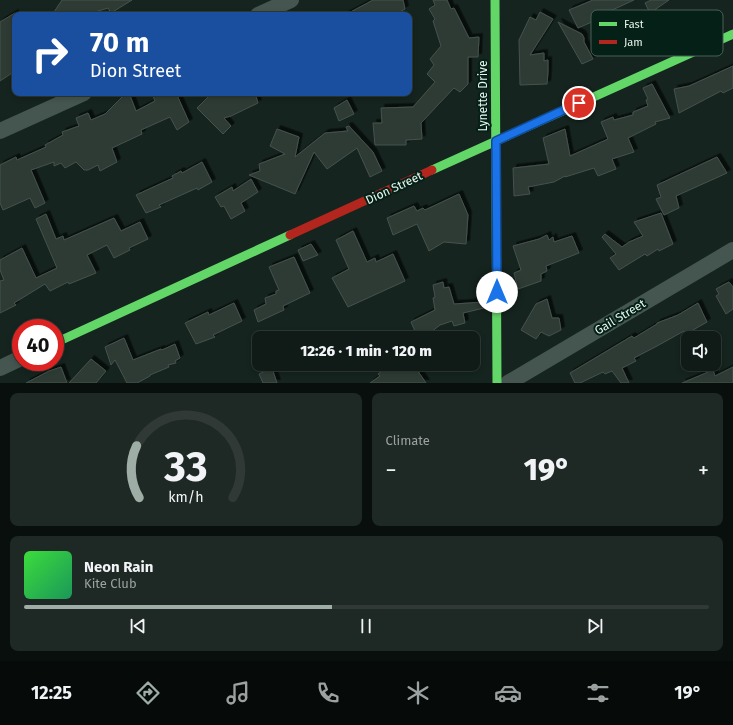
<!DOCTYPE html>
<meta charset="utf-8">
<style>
body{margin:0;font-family:"Fira Sans",sans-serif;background:#1e2824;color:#f1f3f6;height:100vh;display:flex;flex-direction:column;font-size:15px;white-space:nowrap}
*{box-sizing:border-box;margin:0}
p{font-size:13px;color:#9ca1a1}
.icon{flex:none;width:22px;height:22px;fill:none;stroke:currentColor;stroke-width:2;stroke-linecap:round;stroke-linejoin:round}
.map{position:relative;height:383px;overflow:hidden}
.side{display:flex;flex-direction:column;gap:10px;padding:10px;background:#090f0d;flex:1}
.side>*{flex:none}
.top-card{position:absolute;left:12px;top:12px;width:400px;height:84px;border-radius:8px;box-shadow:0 2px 6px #0003,0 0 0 1px #303936;background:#1a4fa0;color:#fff;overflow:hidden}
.controls{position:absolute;left:681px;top:331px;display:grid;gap:8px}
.controls a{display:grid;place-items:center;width:40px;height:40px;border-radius:8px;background:#101b17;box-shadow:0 2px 6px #0003,0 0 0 1px #303936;font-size:20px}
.speed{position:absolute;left:12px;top:319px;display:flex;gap:8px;font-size:20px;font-weight:700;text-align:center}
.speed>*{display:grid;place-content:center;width:52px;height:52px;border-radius:50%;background:#101b17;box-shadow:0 2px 6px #0003,0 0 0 1px #303936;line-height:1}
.speed .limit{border:6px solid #d22;background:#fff;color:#111}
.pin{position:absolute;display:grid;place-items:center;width:34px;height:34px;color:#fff;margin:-17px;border:2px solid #fff;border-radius:50%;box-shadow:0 1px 4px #0007}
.me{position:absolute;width:44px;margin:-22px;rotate:0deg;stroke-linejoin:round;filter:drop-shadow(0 0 3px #0008)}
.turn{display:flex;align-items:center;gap:14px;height:84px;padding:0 12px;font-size:18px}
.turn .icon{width:52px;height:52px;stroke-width:2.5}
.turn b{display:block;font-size:28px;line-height:34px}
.big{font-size:30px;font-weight:800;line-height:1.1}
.side .tile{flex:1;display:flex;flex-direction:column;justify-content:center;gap:6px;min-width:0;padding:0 14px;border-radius:8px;background:#1e2824}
.side .dial{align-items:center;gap:0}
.dial svg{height:104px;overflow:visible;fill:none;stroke:#303936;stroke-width:7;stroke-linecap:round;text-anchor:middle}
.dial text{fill:#f1f3f6;stroke:none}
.song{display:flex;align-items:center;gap:12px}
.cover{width:48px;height:48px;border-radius:6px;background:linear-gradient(135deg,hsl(120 70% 55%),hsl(150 70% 35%))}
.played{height:4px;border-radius:2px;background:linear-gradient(90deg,#9eaea7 45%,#303936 45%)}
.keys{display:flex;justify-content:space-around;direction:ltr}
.heat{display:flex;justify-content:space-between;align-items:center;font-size:22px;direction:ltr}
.side .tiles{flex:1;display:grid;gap:10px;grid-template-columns:1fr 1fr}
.tile:last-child{grid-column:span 2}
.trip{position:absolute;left:252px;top:331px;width:228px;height:40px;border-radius:8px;background:#101b17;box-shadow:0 2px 6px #0003,0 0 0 1px #303936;font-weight:800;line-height:40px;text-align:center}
.tab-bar{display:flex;height:64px;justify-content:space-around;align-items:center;background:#060b09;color:#9ca1a1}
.tab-bar .icon{width:28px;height:28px}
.tab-bar .selected{color:#9eaea7}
.tab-bar b{font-size:18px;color:#f1f3f6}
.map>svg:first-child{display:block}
.building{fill:#2e3a36;stroke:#45524d;filter:url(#shadow)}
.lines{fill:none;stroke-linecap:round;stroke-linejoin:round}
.street{stroke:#44564f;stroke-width:16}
.fast{stroke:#63d668;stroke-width:9}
.jam{stroke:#b3261e;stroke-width:9}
.route-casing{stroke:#114b97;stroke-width:10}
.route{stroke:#1a73e8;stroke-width:7}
.labels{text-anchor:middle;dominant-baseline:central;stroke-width:4;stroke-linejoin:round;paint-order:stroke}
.street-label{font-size:12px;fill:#e8f8f0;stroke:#052016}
.key{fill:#052016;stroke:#496157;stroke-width:1}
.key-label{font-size:11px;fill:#e8f8f0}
</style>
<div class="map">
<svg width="733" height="383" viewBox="0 0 733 383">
<defs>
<filter id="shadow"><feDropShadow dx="3.5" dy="-3.5" stdDeviation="0" flood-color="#0009"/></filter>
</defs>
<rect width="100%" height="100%" fill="#15241f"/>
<!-- building -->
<path class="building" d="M 62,0 L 132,0 L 111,13 L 108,8 L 85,15 L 52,15 Z
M 373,0 L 403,0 L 405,9 L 394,15 L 345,15 Z
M 433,0 L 447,0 L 451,9 L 454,8 L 469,38 L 479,37 L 478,57 L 468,57 L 468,84 L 460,92 L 454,88 L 421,123 L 422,139 L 406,140 L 406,145 L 375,145 L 373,123 L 382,123 L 381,108 L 413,107 L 435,82 L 427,74 L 434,65 L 430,59 L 441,46 L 433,21 L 435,19 L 429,9 L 435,5 Z
M 593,0 L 634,0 L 608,12 L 608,15 L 578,28 L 569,10 Z
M 651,0 L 669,0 L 650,13 L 645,3 Z
M 540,12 L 553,19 L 530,55 L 544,53 L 544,61 L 548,60 L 548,72 L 547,84 L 520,85 L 519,40 L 530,17 L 536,20 Z
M 15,13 L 15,71 L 0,81 L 0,22 Z
M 558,22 L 582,34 L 584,38 L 584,42 L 593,59 L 582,64 Z
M 733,66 L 733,88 L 723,93 L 721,91 L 679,113 L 674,89 L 689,86 Z
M 652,84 L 670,118 L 655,122 L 656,124 L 628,138 L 634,152 L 612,159 L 616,169 L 598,176 L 594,168 L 565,177 L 565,176 L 554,182 L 528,187 L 530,194 L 514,196 L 513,168 L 549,164 L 543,138 L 565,129 L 570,156 L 608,139 L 601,122 L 613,117 L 614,120 L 633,115 L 633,112 L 648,106 L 646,100 L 648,99 L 643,88 Z
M 126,93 L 129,93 L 136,111 L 155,101 L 153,96 L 160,93 L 176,93 L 189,122 L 177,130 L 170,117 L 141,130 L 142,134 L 112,148 L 117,162 L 100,171 L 98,165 L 88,170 L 84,170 L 76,162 L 65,168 L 61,163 L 54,166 L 54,162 L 31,170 L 45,203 L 35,208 L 30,198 L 3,210 L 0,203 L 0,165 L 16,157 L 17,160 L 46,147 L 45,145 L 63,135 L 62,132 L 79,126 L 76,118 L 88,113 L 91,120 L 105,114 Z
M 212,93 L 255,93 L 258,103 L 231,116 L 224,118 L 231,126 L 223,134 L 197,108 Z
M 347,100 L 354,114 L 339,121 L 334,108 Z
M 349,126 L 373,152 L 382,171 L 370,177 L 357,148 L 327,169 L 314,152 L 295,194 L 249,175 L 260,171 L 259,164 L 285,154 L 270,146 L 277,129 L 299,137 L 295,157 L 325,133 L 348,131 L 346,127 Z
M 717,157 L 727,173 L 676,196 L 679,208 L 664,215 L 656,199 L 661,197 L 657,185 Z
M 202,162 L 212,182 L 198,190 L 197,188 L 159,205 L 161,207 L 146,213 L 136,195 L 173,178 L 172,176 L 181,171 L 182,173 Z
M 251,179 L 258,192 L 241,203 L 245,211 L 231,219 L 224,206 L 221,207 L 215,197 L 232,187 L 233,191 Z
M 459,194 L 468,215 L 466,244 L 444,242 L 429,251 L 417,224 L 393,235 L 387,218 L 414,206 L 417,211 L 423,208 L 425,210 Z
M 661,213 L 673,244 L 659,251 L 658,249 L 647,256 L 645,254 L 619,270 L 610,258 L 616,254 L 602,237 L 605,234 L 622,247 L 629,242 L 643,236 L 634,222 Z
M 46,214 L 56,239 L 63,236 L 64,240 L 114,218 L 121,231 L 140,222 L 148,239 L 129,248 L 130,250 L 114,258 L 107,245 L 87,255 L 96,273 L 69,284 L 68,282 L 50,291 L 45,284 L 14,303 L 16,305 L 0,313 L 0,281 L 4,280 L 0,270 L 0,260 L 22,248 L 36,278 L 57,268 L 36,219 Z
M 353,231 L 367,262 L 375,258 L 376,262 L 393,254 L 405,281 L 348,307 L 332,278 L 349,269 L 336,240 Z
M 547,235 L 549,240 L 553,237 L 554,242 L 572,236 L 579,253 L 546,266 L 547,271 L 541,274 L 541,281 L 518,289 L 514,273 L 521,270 L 513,246 L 539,239 Z
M 311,244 L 318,255 L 303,261 L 298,250 Z
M 294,257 L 310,293 L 283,306 L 284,310 L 258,322 L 254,310 L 266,304 L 265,298 L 276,294 L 276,291 L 279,290 L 269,267 Z
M 443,282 L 444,288 L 449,287 L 454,304 L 484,302 L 484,308 L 463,313 L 465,323 L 454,326 L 452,321 L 440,325 L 431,332 L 418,338 L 411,322 L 435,310 L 433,298 L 435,297 L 433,285 Z
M 729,282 L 733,287 L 733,309 L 726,314 L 716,296 L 719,294 L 716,289 L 723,285 Z
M 547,299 L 552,318 L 559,318 L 561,330 L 549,336 L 541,332 L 536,339 L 521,330 L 536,304 Z
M 234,303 L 242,321 L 213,335 L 215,337 L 196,344 L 185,323 L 208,312 L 209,315 Z
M 698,303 L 707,322 L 686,334 L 684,331 L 657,346 L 634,358 L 636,361 L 622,368 L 629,383 L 621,383 L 612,371 L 605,374 L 603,372 L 580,383 L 575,383 L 570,373 L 632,336 L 634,338 L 657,324 L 657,323 L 678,315 Z
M 124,338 L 133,360 L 161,349 L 162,350 L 175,344 L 180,358 L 175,361 L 176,363 L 168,365 L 169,367 L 150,375 L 150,376 L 137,383 L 127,383 L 115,360 L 111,365 L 105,347 Z
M 91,359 L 106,371 L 96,383 L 69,383 Z
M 391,364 L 413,364 L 426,383 L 370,383 L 380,376 L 378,374 Z
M 61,367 L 67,383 L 26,383 L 49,371 Z
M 733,367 L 733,383 L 682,383 L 713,370 L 715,376 Z
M 272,368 L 277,383 L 263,383 L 259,374 Z"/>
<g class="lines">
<!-- street -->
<path class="street" d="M 258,15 L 291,0
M 0,131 L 84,93
M 0,368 L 21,358
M 508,383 L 733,250"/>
<!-- fast -->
<path class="fast" d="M 495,0 L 497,383
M 432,170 L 733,34
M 55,343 L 290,235"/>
<!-- jam -->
<path class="jam" d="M 290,235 L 432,170"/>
</g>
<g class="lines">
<!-- route casing -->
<g class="route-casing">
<path id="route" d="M 497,292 L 496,141 L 579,103"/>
</g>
<!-- route -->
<use href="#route" class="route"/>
</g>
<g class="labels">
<!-- street labels -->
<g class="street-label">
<text transform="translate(483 96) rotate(-90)">Lynette Drive</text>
<text transform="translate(394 188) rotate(-25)">Dion Street</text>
<text transform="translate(620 317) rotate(-31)">Gail Street</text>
</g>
</g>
<!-- legend -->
<rect x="591" y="10" width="132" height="46" rx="6" class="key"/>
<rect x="599" y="22" width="18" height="4" fill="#63d668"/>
<rect x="599" y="40" width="18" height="4" fill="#b3261e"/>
<g class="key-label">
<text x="624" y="28">Fast</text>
<text x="624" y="46">Jam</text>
</g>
</svg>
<div class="controls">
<a><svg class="icon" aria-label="sound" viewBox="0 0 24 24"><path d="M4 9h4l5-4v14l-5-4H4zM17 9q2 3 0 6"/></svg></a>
</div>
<div class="speed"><div class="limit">40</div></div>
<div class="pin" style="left:579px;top:103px;background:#d93025"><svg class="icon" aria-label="arrive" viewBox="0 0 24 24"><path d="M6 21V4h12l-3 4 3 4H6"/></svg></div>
<svg class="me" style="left:497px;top:292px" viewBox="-20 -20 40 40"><circle r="19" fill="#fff"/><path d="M0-13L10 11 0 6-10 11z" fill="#1a73e8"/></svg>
<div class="trip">12:26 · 1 min · 120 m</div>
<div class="top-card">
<div class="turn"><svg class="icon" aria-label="right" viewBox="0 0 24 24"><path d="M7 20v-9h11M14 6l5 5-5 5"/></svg><div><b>70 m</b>Dion Street</div></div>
</div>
</div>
<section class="side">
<div class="tiles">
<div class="tile dial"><svg viewBox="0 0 100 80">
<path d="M14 69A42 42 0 1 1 86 69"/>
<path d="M14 69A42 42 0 0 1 12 29" stroke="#9eaea7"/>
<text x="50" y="56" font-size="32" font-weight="700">33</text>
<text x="50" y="72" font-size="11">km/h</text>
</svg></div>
<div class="tile"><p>Climate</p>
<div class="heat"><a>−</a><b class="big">19°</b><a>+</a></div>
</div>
<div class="tile">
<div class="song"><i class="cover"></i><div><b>Neon Rain</b><p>Kite Club</p></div></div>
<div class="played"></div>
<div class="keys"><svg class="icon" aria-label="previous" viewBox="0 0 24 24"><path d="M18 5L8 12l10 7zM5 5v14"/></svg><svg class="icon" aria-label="pause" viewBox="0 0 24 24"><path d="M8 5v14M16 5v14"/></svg><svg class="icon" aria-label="next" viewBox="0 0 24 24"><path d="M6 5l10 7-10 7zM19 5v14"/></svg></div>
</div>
</div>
</section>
<nav class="tab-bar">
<b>12:25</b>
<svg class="icon selected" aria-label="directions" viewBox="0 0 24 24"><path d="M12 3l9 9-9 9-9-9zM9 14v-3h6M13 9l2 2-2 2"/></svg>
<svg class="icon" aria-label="music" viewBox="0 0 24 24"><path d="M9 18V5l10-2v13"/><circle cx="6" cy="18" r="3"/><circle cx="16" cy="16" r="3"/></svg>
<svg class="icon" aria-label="phone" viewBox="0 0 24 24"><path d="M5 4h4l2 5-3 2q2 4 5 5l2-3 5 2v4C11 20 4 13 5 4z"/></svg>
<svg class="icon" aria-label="climate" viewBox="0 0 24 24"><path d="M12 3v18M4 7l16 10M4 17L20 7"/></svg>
<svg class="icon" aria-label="car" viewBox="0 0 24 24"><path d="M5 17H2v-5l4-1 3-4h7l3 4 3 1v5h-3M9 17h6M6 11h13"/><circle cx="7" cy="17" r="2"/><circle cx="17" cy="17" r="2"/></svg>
<svg class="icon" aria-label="filters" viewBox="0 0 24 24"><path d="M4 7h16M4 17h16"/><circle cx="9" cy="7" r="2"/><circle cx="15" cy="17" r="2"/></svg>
<b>19°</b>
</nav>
